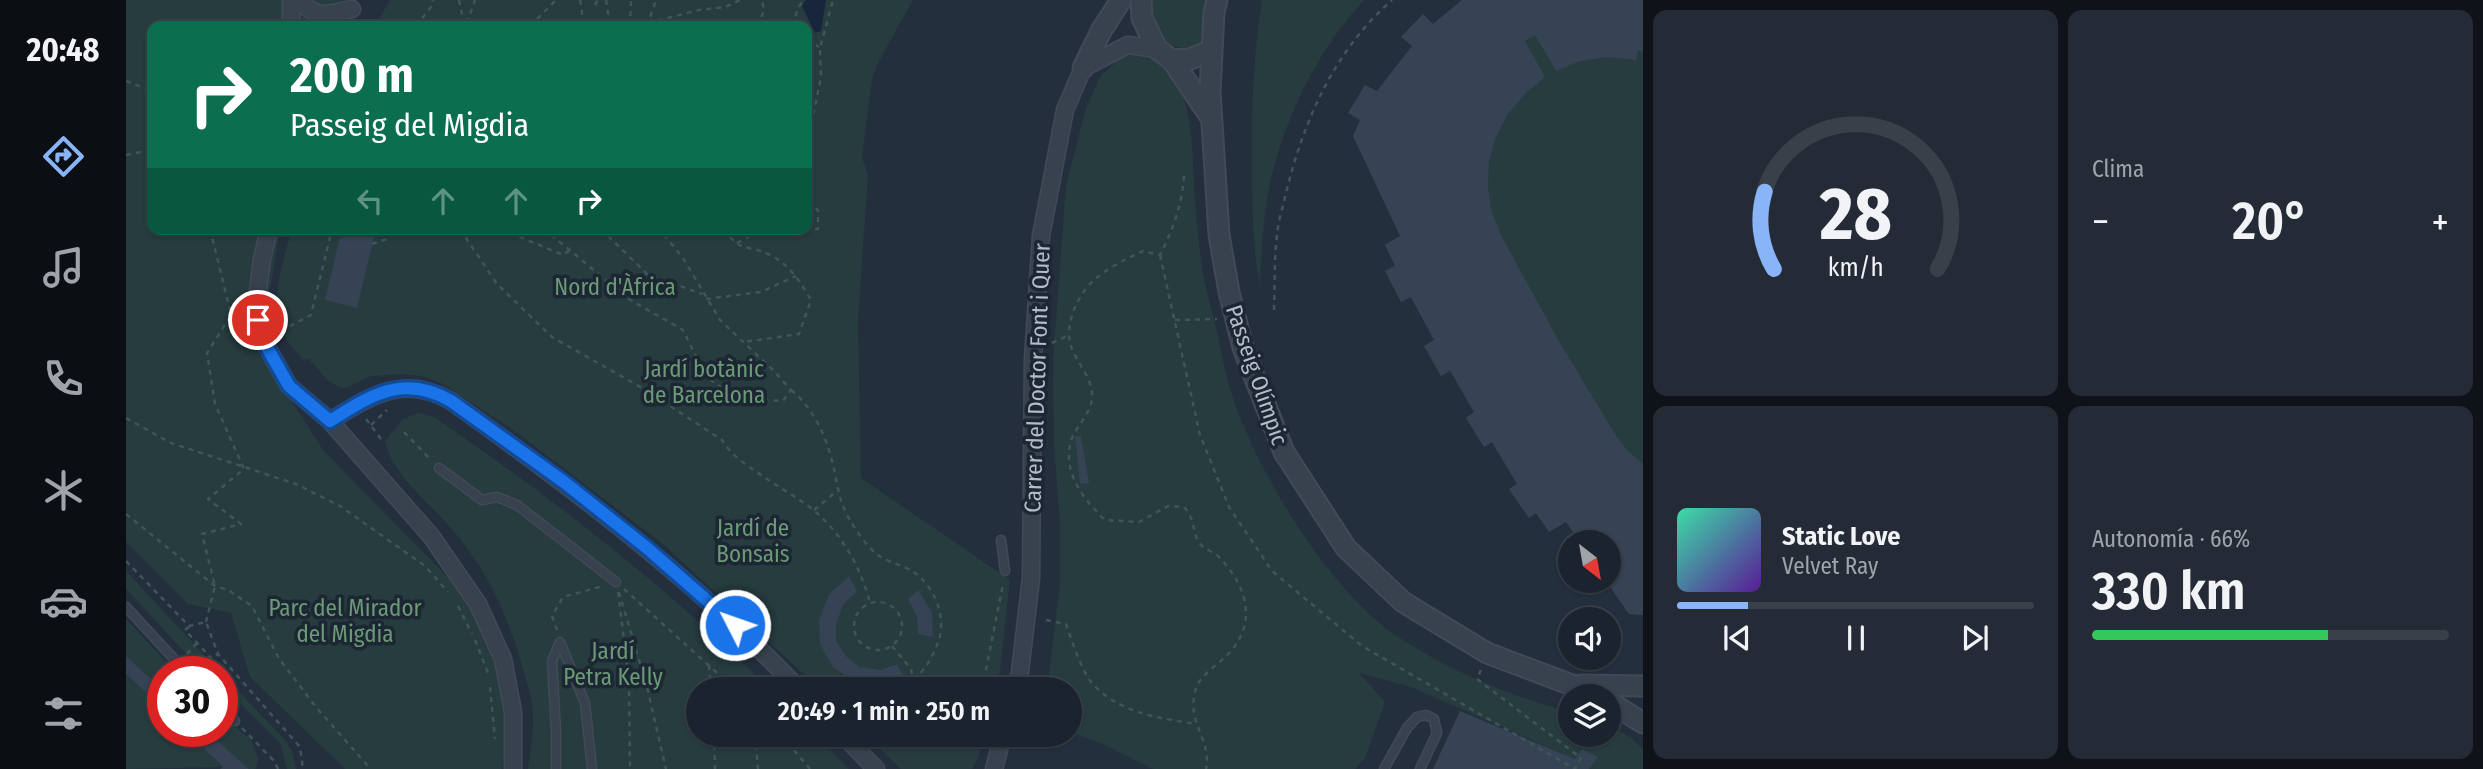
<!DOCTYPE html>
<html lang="es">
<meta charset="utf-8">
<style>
body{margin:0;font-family:"Fira Sans Condensed",sans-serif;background:#242b36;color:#f1f3f6;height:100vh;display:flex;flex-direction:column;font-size:26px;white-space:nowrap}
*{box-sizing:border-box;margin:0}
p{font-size:23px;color:#a0a4aa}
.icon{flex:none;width:38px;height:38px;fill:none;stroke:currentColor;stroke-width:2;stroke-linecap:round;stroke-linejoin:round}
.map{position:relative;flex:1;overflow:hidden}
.panel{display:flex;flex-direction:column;gap:10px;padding:10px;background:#0f1319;width:840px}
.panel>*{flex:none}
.hud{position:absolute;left:21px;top:21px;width:665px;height:214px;border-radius:14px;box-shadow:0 2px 5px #0004,0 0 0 2px #39404a;background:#0b6e4f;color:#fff;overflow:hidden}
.needle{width:46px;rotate:149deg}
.buttons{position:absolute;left:1432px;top:530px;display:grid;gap:14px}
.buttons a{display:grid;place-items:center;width:63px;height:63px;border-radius:50%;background:#1b232e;box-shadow:0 2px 5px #0004,0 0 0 2px #39404a;font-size:35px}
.speed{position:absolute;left:21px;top:656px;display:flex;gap:14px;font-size:35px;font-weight:700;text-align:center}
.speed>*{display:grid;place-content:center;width:91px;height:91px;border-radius:50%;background:#1b232e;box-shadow:0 2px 5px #0004,0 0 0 2px #39404a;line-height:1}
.speed .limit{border:10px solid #d22;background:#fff;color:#111}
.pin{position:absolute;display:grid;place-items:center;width:60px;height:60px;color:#fff;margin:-30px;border:4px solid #fff;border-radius:50%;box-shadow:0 2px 7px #0007}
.me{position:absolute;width:77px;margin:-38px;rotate:311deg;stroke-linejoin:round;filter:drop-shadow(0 0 5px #0008)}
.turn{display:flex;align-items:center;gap:24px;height:147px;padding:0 28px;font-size:32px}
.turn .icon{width:91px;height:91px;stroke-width:2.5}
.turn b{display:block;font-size:49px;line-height:60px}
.lanes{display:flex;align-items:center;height:66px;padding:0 28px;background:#0003;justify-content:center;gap:35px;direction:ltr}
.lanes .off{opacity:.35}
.big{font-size:52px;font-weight:600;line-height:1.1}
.panel .tile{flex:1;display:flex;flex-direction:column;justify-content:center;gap:10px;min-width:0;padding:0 24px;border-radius:14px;background:#242b36}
.panel .dial{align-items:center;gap:0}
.dial svg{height:182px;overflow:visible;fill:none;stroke:#39404a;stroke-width:7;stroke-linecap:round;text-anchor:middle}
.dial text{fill:#f1f3f6;stroke:none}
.song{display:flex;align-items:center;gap:21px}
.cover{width:84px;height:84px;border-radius:10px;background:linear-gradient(135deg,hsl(160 70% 55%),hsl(270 70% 35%))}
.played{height:7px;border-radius:4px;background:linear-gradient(90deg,#8ab4f8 20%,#39404a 20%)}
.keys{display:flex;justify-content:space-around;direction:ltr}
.heat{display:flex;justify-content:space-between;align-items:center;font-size:38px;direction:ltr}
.charge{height:10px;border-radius:5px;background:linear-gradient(90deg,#34c759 66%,#39404a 0)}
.panel .tiles{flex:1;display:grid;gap:10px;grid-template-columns:repeat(2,1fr)}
.trip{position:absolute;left:560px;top:677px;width:396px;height:70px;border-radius:35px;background:#1b232e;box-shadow:0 2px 5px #0004,0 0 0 2px #39404a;font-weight:600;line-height:70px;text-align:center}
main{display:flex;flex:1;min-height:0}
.menu{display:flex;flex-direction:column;width:126px;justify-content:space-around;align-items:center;background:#0b0e12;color:#a0a4aa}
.menu .icon{width:49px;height:49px}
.menu .selected{color:#8ab4f8}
.menu b{font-size:32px;color:#f1f3f6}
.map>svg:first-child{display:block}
.green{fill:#263c3f}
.water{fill:#17263c}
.building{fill:#364354}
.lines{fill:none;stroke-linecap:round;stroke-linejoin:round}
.service-casing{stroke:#414a57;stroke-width:11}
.minor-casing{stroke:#414a57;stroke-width:19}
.tertiary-casing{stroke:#414a57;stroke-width:23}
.path{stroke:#3f5557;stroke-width:2.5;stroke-dasharray:5 5;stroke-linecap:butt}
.service{stroke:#38414e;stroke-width:8}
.minor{stroke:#38414e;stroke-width:16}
.tertiary{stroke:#38414e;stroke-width:19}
.route-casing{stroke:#114b97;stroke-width:18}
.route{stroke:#1a73e8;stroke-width:12}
.labels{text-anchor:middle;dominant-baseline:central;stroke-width:7;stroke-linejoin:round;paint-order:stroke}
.park-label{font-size:23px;fill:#6b9a76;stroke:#1d2633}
.street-label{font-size:23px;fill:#b4bcc9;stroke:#1d2633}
</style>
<main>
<nav class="menu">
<b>20:48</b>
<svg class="icon selected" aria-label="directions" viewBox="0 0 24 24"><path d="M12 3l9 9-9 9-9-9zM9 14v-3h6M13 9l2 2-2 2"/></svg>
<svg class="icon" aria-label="music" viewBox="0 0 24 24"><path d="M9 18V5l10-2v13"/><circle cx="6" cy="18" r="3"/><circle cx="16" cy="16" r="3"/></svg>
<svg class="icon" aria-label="phone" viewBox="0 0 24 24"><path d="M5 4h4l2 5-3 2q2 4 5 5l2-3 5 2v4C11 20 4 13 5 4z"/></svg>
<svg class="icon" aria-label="climate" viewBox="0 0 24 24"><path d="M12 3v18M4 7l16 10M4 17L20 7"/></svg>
<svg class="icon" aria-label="car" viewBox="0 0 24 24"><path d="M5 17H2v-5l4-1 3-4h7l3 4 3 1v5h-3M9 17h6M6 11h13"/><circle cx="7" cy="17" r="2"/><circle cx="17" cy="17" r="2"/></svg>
<svg class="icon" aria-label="filters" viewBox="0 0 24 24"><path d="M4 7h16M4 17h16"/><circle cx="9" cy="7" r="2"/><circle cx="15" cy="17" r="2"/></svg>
</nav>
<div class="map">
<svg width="1517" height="769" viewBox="0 0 1517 769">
<rect width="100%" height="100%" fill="#242f3e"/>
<!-- green -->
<path class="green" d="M 0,0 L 231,0 L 218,26 L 26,26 L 26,229 L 154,229 L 141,309 L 160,392 L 197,450 L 337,593 L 355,625 L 369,659 L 377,698 L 381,737 L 376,769 L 219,769 L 124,677 L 105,613 L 62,604 L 0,542 Z
M 264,0 L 787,0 L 753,61 L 746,79 L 736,158 L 742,175 L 732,321 L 735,478 L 884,580 L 874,671 L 869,689 L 694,689 L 537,544 L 386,429 L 315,383 L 297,376 L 275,374 L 245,376 L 222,387 L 215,388 L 202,381 L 183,359 L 177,360 C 171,352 161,343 157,334 C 143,303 157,260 166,229 L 681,229 L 681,26 L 249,26 Z
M 1026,0 L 1080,0 L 1075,45 C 1041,56 1022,33 1026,0 Z
M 1136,0 L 1238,0 C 1193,48 1160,115 1145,179 C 1137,214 1136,249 1134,285 C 1127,253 1127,220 1126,188 C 1125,126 1126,62 1136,0 Z
M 1336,0 L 1517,0 L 1517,615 L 1503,614 L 1480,581 L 1482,581 L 1482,542 L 1454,542 L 1440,522 L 1423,532 L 1410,513 L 1403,518 L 1383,489 L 1391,484 L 1366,442 L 1358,447 L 1340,418 L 1348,412 L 1324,371 L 1315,376 L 1298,346 L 1308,340 L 1285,297 L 1275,302 L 1259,271 L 1269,265 L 1259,245 L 1274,236 L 1235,118 C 1262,72 1294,33 1336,0 Z
M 1007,55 C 1072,53 1066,157 1069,200 C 1071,222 1073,246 1076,268 C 1080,291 1087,313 1092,336 C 1096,354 1099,374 1105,392 C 1130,471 1204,593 1274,638 C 1326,672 1384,696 1444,712 L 1444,735 L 1482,735 L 1482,725 L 1505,738 L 1517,749 L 1517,769 L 1463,769 L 1471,757 L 1452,756 L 1449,759 L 1285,687 L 1233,673 L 1259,702 L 1239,758 L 1229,769 L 1027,769 L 977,744 L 943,732 L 943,690 L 921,690 L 934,584 L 934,525 L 928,445 L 927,358 L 940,186 L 960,108 L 975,75 L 994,59 Z
M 292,413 L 308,417 C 428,499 541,587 644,689 L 572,690 L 572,735 L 690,735 L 723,769 L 402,769 C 405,748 409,726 406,705 C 405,694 401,683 398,673 C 384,620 363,573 327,530 C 303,502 268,478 259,441 L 277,419 Z
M 0,571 L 94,672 L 77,672 L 0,589 Z
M 0,619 L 50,672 L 37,672 L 37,690 L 0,656 Z
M 0,674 L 37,709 L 37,732 L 60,732 L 97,767 L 0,769 Z
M 96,674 L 160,741 L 166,751 L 170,769 L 161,769 L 154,743 L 105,694 L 96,690 Z
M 100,719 L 125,740 L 133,760 L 129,769 L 123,769 L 82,732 L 96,732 L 96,720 Z
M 740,735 L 858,735 L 852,758 L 846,769 L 775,769 Z"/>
<!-- water -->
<path class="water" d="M 680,0 L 700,0 L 695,31 L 689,33 L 676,6 Z"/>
<!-- building -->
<path class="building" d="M 1336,0 L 1517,0 L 1517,52 L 1512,50 L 1510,60 L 1480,57 L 1454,61 L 1430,71 L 1409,35 L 1399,41 L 1419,77 L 1400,93 L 1381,115 L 1369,139 L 1363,162 L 1362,187 L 1365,210 L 1375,235 L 1430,336 L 1489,434 L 1501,450 L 1517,464 L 1517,615 L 1503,614 L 1480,581 L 1482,581 L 1482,542 L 1454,542 L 1440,522 L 1423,532 L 1410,513 L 1403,518 L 1383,489 L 1391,484 L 1366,442 L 1358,447 L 1340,418 L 1348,412 L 1324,370 L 1315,376 L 1298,346 L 1308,340 L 1285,297 L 1275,302 L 1259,271 L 1269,266 L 1259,245 L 1274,236 L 1227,136 L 1234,120 L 1222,113 L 1239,85 L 1251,91 L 1286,46 L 1275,37 L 1297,14 L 1307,24 Z
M 216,229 L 250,229 L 231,308 L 199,300 Z
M 955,436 L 963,483 L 954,484 L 949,437 Z
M 723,576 L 731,591 L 717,605 L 710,624 L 710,641 L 720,656 L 734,667 L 754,670 L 771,664 L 780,680 L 756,687 L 728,681 L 707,667 L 694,644 L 693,620 L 703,594 Z
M 792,590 L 806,612 L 807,637 L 792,634 L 791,617 L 782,599 Z
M 0,656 L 37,690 L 37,709 L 0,674 Z
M 1334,711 L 1449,759 L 1456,749 L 1472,757 L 1463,769 L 1307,769 Z
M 60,732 L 82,732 L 123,769 L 94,769 L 97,767 Z"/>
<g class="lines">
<!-- service casing -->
<g class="service-casing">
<path id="service" d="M 313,468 L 356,500 L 371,497 L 391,505 L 490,582
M 875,540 L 879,571
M 0,607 L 60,672
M 96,708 L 109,721
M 430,769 L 430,731 L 426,661 L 434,642 L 459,703 L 466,769
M 1258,769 L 1281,728 L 1291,717 L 1300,715 L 1308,719 L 1311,733 L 1294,769"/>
</g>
<!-- minor casing -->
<g class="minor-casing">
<path id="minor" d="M 172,0 C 191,19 201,15 226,9
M 165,26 L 165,0
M 143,229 L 136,259 L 130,306 L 134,335 L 163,386 L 204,421 L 305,536 L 352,604 L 377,659 L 387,712 L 387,769
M 204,421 C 246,395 278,374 325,401 C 448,489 569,580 674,690
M 889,690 L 894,672 L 905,578 L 907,359 L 915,236 L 939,110 L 957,68 L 1002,45 L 1031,49
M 717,735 L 750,769
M 868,769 L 877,735"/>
</g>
<!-- tertiary casing -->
<g class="tertiary-casing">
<path id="tertiary" d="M 1015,0 L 1016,18 L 1031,49 L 1046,60 L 1085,118
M 1091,0 L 1088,13 L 1084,91 L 1093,235 L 1103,292 L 1117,348 L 1158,452 L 1220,548 L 1277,602 L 1361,653 L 1475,696
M 1046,60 L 1064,59 L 1086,50
M 957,68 L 975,31 L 995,0
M 1455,685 L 1517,686
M 1482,701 L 1517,723"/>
</g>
<!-- path -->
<path class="path" d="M 333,0 L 336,14 L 341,26
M 454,0 L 458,26
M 480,0 L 484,26
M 469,5 L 472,0
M 341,23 L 349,0
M 522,23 L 573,10 L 599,7 L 614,0
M 138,26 L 148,23
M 290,26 L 305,7 L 307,0
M 404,26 L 430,0
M 504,26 L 505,0
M 521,26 L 530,0
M 631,26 L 638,11 L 636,0
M 668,26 L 671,10 L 677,0
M 681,41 L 693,47
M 0,81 L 26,91
M 681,122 L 687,116 L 695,77 L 694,48 L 707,0
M 0,155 L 20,151 L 26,147
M 1058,176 C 1056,204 1047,230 1034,255 L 1017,251 C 1000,259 981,268 967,281 C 950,297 937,328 946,349 C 953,366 967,379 966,398 C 965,414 948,429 945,441 C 936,473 958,500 979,520 L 1013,522 L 1042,506 L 1058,507 C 1070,520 1066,535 1075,545 C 1080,550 1088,552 1093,557 C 1120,585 1132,621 1104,652 C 1093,665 1072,675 1069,692 C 1061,724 1086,740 1080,769
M 681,203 L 692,210 L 692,229 L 681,229
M 84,229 L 105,314
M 334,229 L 371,284 L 426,337 L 518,389 L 596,440 C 606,457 625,468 641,479 C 656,489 672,498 686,509 C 715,532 736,569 744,604
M 375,229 L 437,255 L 444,250
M 417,229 L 444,250 L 499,297 L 557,330 L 580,377 L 612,399 L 657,401 L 665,390 L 648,371 L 594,320 L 557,258 L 533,229
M 475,229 L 521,274 L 576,294
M 598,229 C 616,255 621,243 644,255 C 663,264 675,283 685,300 L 673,334 L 618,342
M 611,243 L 635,230 L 660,229
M 246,244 L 261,239 L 272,229
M 1034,255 L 1074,435 L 1103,507 L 1146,571 L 1236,646 L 1449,769
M 493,290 L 521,274
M 580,299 L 635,292 L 670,276
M 1148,310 C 1149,285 1148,259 1151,235 C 1152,221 1157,207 1160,193 C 1178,120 1208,51 1266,0
M 1049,320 L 1091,319
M 155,331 L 185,315 L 206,229
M 926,343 L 941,336
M 665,390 C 690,410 703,443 709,474 C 712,490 715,506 724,520 C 730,531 744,551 755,557 C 765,563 779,566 789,573 C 810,588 822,621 811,645 C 805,659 799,671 787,679
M 0,418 L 45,443 L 170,484 L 214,506 L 299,566 L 322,592
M 240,419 L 255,439
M 245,425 L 261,410
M 278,432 L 305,460
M 688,510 L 711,491
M 0,514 L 89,586 L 102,590 L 126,606 L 152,657 L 189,706 L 242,766 L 242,769
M 0,561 L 63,626 L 80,622 L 92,654 L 174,747 L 177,769
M 498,589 L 610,690
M 492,592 L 503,680 L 504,769
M 493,592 L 521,687 L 540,769
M728 626a24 24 0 1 1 48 0a24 24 0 1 1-48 0Z
M 332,606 L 346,634
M 920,620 L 940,624 C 946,641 955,670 966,683 C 992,713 1033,718 1070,724
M 80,622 L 89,586 L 76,534 L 115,524 L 82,499 L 118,469 L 89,404 L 81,353 L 105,315 L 115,311
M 63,627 L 59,630 L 86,659 L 92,654
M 431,630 L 426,616 L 437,597 L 477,586
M 349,640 L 362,673
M 766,646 L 785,669 L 789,690
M 61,654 L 71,643
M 583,665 L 585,690
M 1355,670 L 1351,679 L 1455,758 L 1449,769
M 364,687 L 369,739
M 856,690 L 877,584
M 116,728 L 148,761 L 152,769
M 588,735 L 589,769
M 629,735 L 632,769
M 655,735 L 684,769
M 801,735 L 819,738 L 832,735"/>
<!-- service -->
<use href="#service" class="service"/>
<!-- minor -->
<use href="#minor" class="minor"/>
<!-- tertiary -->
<use href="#tertiary" class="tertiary"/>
</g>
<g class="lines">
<!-- route casing -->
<g class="route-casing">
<path id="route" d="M 132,320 L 134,335 L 163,386 L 204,421 C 246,394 278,374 325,401 L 438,482 L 521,548 L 609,625"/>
</g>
<!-- route -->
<use href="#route" class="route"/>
</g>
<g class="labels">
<!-- park labels -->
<g class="park-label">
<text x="489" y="287">Nord d'Àfrica</text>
<text x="578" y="369">Jardí botànic<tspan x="578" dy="26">de Barcelona</tspan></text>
<text x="627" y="528">Jardí de<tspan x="627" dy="26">Bonsais</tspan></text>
<text x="219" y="608">Parc del Mirador<tspan x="219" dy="26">del Migdia</tspan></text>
<text x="487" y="651">Jardí<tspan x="487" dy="26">Petra Kelly</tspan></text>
</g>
<!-- street labels -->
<g class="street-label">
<text transform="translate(1131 375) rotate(71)">Passeig Olímpic</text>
<text transform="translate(911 378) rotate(-88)">Carrer del Doctor Font i Quer</text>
</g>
</g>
</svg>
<div class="buttons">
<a><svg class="needle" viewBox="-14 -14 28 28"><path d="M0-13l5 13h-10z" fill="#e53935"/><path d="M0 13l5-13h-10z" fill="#a0a4aa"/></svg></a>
<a><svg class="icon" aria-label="sound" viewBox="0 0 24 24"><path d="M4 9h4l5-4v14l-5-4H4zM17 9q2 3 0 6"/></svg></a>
<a><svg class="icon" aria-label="layers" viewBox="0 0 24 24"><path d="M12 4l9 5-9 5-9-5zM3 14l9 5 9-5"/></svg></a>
</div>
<div class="speed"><div class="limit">30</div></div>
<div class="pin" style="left:132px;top:320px;background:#d93025"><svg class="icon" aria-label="arrive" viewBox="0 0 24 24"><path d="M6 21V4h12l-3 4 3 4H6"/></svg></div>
<svg class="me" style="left:609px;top:625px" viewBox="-20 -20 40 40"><circle r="17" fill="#1a73e8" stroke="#fff" stroke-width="3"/><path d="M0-11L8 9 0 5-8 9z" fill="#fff"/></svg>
<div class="trip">20:49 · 1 min · 250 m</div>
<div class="hud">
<div class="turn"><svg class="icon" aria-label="right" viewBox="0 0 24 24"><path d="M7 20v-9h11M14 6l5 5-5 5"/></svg><div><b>200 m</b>Passeig del Migdia</div></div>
<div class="lanes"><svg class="icon off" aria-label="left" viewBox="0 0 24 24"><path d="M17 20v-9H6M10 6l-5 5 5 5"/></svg><svg class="icon off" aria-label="ahead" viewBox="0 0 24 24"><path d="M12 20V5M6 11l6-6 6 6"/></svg><svg class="icon off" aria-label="ahead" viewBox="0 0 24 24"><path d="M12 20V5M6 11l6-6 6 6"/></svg><svg class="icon" aria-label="right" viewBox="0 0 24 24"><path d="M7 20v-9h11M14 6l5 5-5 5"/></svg></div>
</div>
</div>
<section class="panel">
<div class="tiles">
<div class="tile dial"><svg viewBox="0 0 100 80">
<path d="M14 69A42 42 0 1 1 86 69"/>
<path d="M14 69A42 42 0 0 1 10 35" stroke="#8ab4f8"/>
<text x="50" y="56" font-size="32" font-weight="700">28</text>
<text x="50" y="72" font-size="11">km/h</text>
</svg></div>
<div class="tile"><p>Clima</p>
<div class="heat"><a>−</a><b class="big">20°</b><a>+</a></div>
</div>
<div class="tile">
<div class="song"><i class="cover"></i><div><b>Static Love</b><p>Velvet Ray</p></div></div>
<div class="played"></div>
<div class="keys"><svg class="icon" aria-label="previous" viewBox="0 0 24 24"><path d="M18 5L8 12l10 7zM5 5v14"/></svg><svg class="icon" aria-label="pause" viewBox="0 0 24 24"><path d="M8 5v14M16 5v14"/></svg><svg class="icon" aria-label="next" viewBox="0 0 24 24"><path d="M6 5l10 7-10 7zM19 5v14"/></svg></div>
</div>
<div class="tile"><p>Autonomía · 66%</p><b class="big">330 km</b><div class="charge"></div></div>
</div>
</section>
</main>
